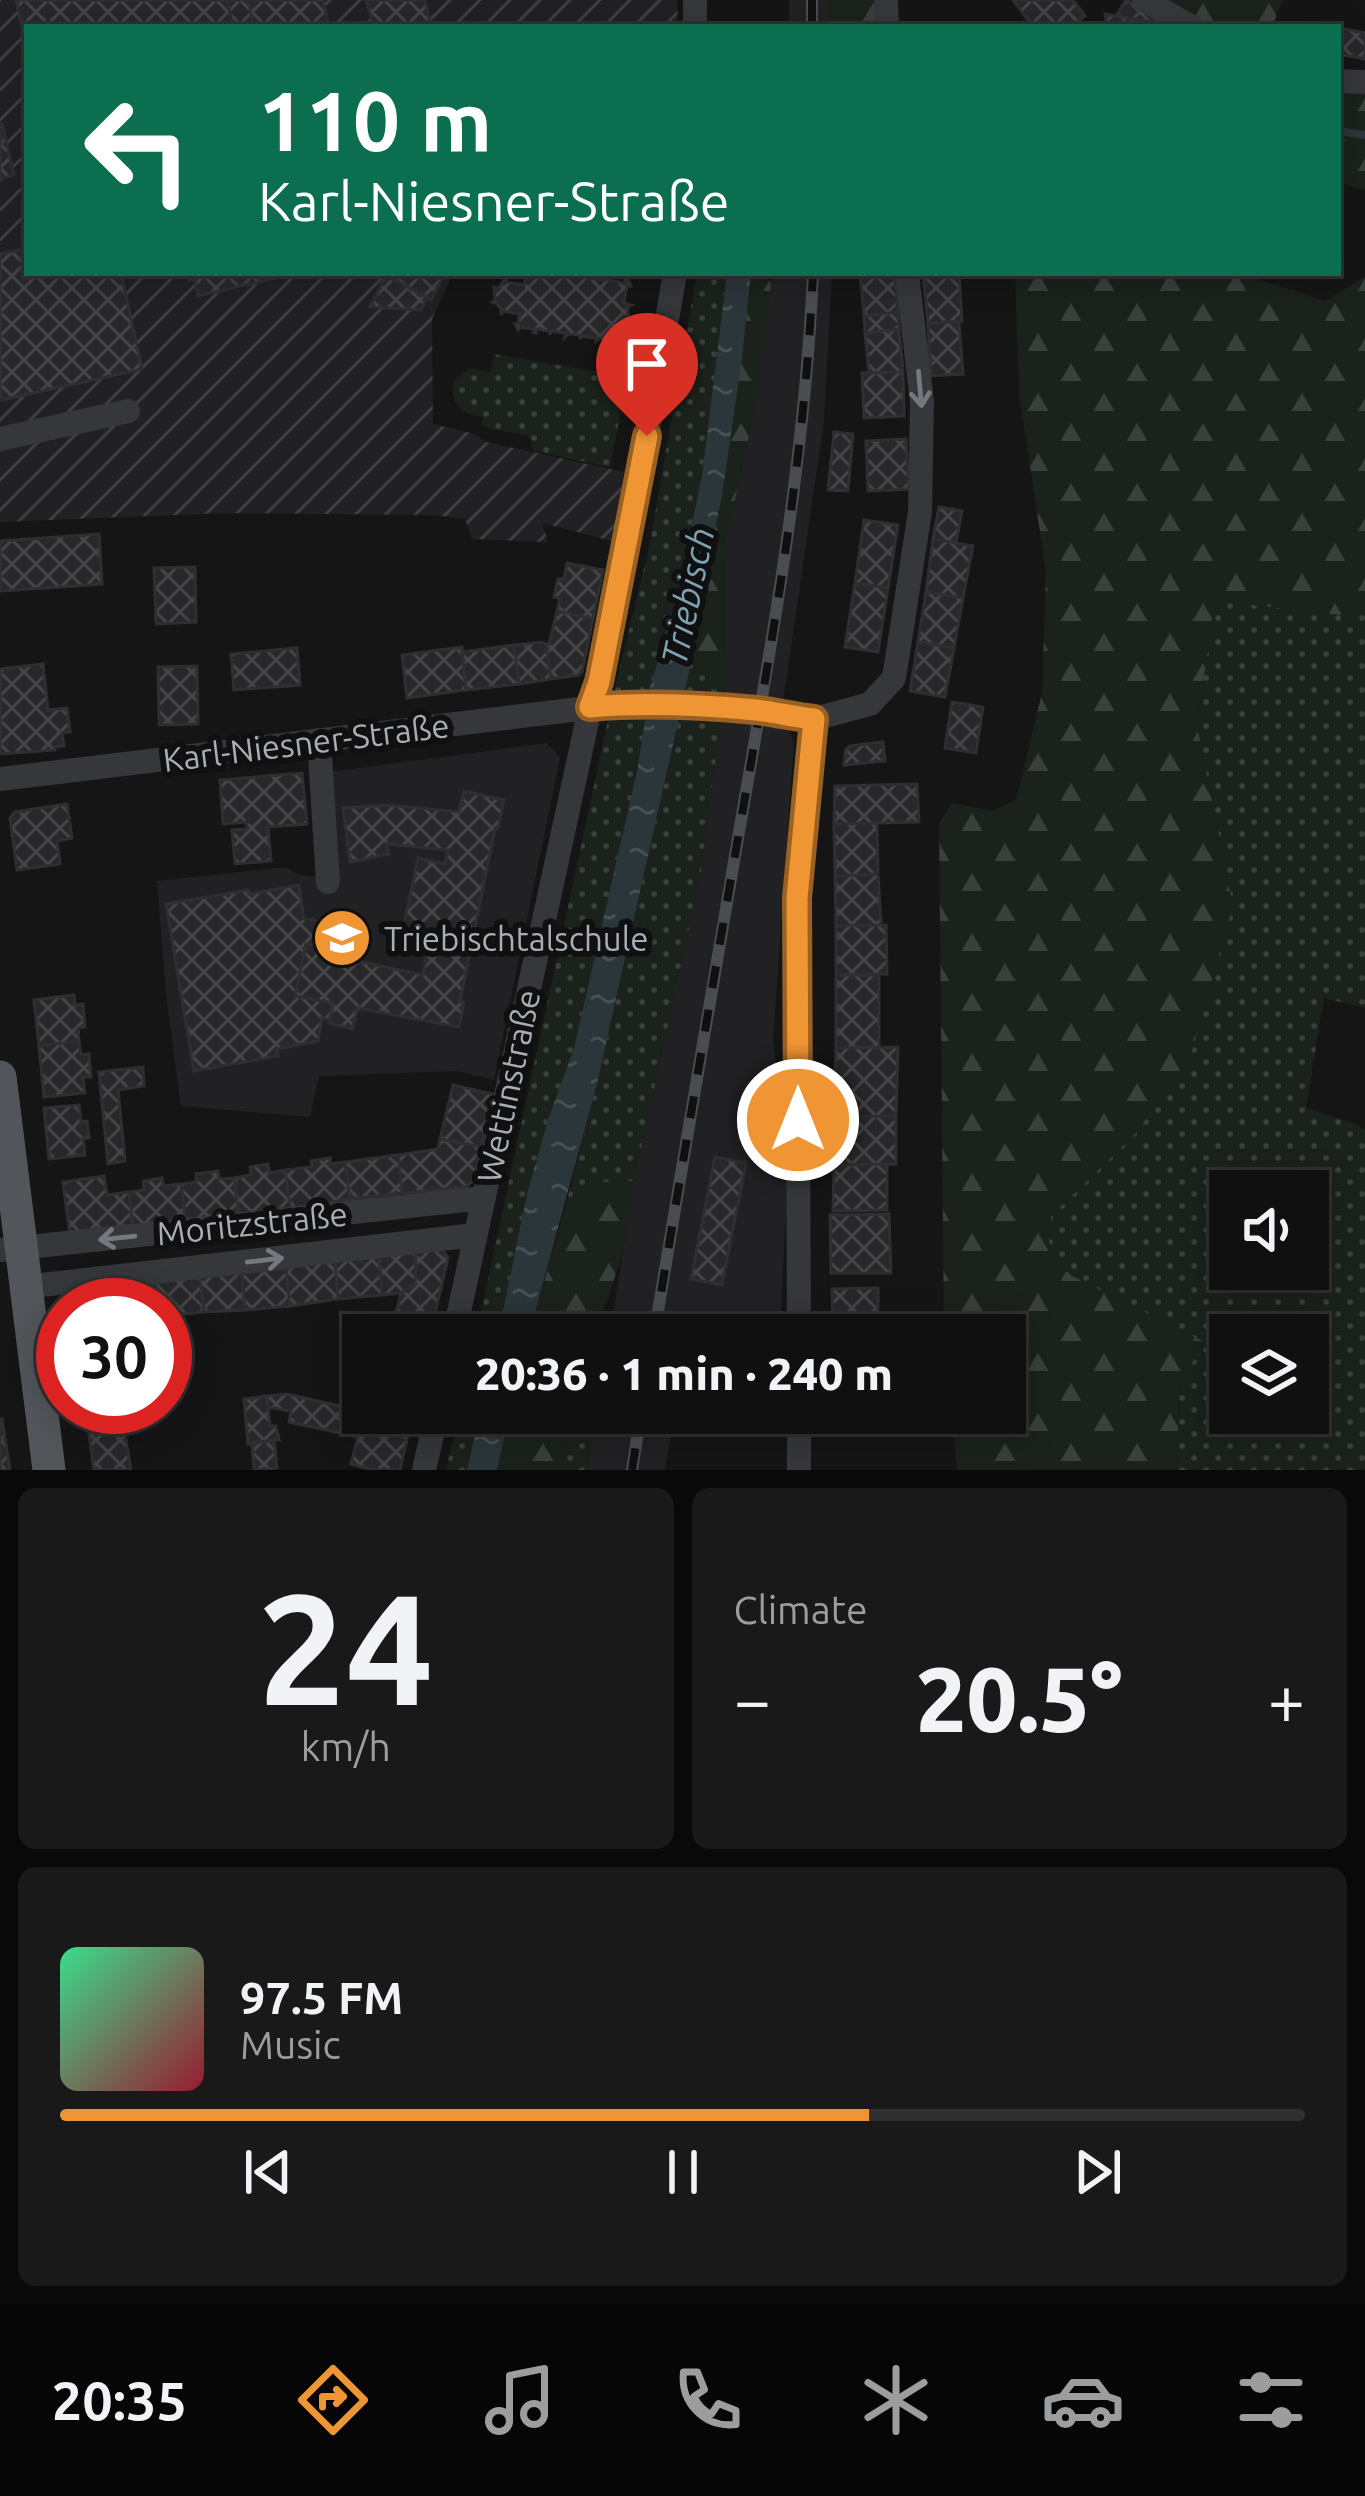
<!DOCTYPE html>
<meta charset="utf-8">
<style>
body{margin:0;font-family:Ubuntu,sans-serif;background:#191919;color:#f1f3f6;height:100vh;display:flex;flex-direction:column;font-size:45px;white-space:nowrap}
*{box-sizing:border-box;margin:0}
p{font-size:39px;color:#9c9d9f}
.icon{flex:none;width:66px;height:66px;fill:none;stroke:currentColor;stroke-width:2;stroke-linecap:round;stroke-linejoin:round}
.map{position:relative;height:1470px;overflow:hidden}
.side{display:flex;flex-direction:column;gap:18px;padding:18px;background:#090909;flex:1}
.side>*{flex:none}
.hud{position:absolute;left:24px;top:24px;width:1317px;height:252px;border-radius:0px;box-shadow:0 6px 30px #0003,0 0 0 3px #303030;background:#0b6e4f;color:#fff;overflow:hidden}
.tools{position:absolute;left:1209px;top:1170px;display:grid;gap:24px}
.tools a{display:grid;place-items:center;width:120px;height:120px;border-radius:0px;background:#101010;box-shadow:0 6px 30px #0003,0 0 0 3px #303030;font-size:60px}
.speed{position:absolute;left:36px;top:1278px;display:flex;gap:24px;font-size:60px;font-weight:700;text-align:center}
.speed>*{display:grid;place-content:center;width:156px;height:156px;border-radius:50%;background:#101010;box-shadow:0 6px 30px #0003,0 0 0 3px #303030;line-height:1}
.speed .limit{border:18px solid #d22;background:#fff;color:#111}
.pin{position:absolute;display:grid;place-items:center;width:102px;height:102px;color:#fff;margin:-123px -51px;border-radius:50% 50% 50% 0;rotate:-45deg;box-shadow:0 0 12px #0007}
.pin .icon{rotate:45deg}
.me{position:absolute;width:132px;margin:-66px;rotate:0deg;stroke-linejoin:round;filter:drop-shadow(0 0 9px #0008)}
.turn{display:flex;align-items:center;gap:42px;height:252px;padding:0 36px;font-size:54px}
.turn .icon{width:156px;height:156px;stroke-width:2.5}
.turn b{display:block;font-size:84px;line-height:102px}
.big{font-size:90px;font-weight:800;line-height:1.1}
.side .card{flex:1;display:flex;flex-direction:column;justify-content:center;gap:18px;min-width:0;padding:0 42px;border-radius:18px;background:#191919}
.side .dial{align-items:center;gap:0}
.dial b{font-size:156px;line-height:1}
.song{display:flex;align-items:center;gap:36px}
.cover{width:144px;height:144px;border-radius:18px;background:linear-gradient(135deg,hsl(150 70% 55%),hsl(350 70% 35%))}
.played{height:12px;border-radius:6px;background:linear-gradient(90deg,#ef9534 65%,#303030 65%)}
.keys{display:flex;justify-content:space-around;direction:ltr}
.heat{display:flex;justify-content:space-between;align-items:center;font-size:66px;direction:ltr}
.side .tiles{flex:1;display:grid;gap:18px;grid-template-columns:1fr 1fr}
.card:last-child{grid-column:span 2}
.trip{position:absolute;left:342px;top:1314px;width:684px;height:120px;border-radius:0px;background:#101010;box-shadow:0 6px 30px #0003,0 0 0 3px #303030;font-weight:800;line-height:120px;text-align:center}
.tabs{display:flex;height:192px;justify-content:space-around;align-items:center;background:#060606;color:#9c9d9f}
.tabs .icon{width:84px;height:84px}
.tabs .current{color:#ef9534}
.tabs b{font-size:54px;color:#f1f3f6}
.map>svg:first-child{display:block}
.built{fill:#212123}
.industrial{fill:url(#industrial-furrows)}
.green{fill:url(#green-dots);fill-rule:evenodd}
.forest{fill:url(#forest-firs)}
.water{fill:url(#water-ripples)}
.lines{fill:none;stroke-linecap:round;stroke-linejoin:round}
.stream{stroke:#2b363a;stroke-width:8}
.building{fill:url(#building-cross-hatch);stroke:#2f2f32;stroke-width:3}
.minor{stroke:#36373b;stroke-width:24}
.major{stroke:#52555a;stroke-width:33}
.rail-casing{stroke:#494c50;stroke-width:12}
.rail{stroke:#101011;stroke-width:8;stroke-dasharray:22;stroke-linecap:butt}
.oneway{stroke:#74787f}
.route-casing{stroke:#9b6122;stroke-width:30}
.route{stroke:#ef9534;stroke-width:21}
.labels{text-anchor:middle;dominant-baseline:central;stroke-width:12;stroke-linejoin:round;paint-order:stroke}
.street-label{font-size:33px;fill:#a7aeb6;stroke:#101011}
.poi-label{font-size:33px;fill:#a7aeb6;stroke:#101011;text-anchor:start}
.water-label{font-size:36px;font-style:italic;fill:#7ea1b1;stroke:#101011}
</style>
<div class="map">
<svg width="1365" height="1470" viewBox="0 0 1365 1470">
<defs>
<pattern id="industrial-furrows" width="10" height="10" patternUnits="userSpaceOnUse" patternTransform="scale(3)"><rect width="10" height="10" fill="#212123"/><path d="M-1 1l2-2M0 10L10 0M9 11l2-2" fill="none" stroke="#3e3f41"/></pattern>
<pattern id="green-dots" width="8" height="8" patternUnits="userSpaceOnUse" patternTransform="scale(3)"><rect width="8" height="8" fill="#1b211b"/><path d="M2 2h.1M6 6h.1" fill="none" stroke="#393f3a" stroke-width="1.8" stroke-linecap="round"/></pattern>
<pattern id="forest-firs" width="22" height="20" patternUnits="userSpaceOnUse" patternTransform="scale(3)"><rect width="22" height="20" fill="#1b211b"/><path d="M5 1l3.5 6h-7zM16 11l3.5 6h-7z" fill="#393f3a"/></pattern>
<pattern id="water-ripples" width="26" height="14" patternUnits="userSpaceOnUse" patternTransform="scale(3)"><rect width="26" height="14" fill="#2b363a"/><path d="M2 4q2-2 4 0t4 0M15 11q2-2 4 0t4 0" fill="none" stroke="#475154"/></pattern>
<pattern id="building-cross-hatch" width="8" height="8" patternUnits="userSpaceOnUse" patternTransform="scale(3)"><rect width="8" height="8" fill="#28282a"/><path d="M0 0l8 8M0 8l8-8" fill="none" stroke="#444547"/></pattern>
</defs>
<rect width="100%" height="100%" fill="#151516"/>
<!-- built -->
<path class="built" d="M 789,0 L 828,0 L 828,27 L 789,27 Z
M 772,273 L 832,273 L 824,421 L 781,716 L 794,741 L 773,1040 L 788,1165 L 780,1335 L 610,1335 L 634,1181 L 700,878 L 725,689 L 726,541 L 754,413 Z
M 547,743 L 560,758 L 494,1080 L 457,1071 L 319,1076 L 310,1117 L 181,1106 L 166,995 L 157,881 L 286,867 L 297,874 L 312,876 L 325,874 L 315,774 Z
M 597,1413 L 675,1413 L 665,1470 L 587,1470 Z"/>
<!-- industrial -->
<path class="industrial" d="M 0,0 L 677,0 L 678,27 L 27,27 L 27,273 L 453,273 L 432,319 L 433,424 L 475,434 L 486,442 L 624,472 L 612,541 L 542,523 L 548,542 L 472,539 L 465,519 L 433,515 L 224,513 L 0,522 Z"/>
<!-- green -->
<path class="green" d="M 697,273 L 727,273 L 702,475 L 680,583 L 650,688 L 637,771 L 574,1048 L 548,1120 L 527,1194 L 498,1335 L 476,1335 L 616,683 L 649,548 Z
M 494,354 L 628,377 L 610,467 L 534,451 L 529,436 L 482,427 L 483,417 C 462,415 448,402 454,380 L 470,368 L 491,372 Z
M 1365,601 L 1365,1008 L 1324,998 L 1306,1108 L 1354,1123 L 1365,1130 L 1365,1470 L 1177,1470 L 1179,1389 L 1202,1341 L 1072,1276 L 1055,1263 L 1048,1238 L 1051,1216 L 1135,1134 L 1233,906 L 1197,726 L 1213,613 L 1227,602 L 1340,615 ZM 1230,1191 L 1308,1191 L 1308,1269 L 1230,1269 ZM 1230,1335 L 1308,1335 L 1308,1413 L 1230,1413 Z
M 705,662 L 713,689 L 725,689 L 700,878 L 634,1181 C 600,1182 590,1186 565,1208 L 597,1084 L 691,664 Z
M 459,1413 L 480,1413 L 467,1470 L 446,1470 Z
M 569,1413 L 597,1413 L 587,1470 L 561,1470 Z"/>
<!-- forest -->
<path class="forest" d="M 828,0 L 886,0 L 887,27 L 828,27 Z
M 1144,0 L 1283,0 L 1272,27 L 1192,27 Z
M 1338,81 L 1365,82 L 1365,190 L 1338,183 Z
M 751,273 L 759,279 L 769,279 L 771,284 L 754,413 L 726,541 L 725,689 L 713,690 L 704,662 L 691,664 L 704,579 L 722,496 Z
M 1015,273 L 1239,273 L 1326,301 L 1365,276 L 1365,601 L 1340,615 L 1227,602 L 1213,613 L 1197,726 L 1233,906 L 1190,1058 L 1135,1134 L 1051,1216 L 1048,1238 L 1055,1262 L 1072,1276 L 1203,1341 L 1179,1389 L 1177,1470 L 957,1470 L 951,1413 L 1005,1413 L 1005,1335 L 944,1335 L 939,823 L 952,803 L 993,811 L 1016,800 L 1042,693 L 1046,571 L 1019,394 Z
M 634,1181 L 622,1256 L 595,1335 L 529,1335 L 565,1208 L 587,1190 L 605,1182 Z
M 510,1413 L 569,1413 L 561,1470 L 497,1470 Z"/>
<!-- water -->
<path class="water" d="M 727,273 L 751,273 L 742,358 L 722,496 L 704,579 L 691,664 L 597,1084 L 529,1335 L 498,1335 L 527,1194 L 548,1120 L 574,1048 L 637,771 L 650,688 L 680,583 L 702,475 Z
M 480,1413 L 510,1413 L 497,1470 L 467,1470 Z"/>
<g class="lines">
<!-- stream -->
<path class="stream" d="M 1338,131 L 1365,135"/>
</g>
<!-- building -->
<path class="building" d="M 16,0 L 227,0 L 233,27 L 27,27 L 27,48 Z
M 227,0 L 248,0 L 254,27 L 233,27 Z
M 248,0 L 323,0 L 329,27 L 254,27 Z
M 366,0 L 425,0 L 431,27 L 374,27 Z
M 1013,0 L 1073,0 L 1085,16 L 1070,27 L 1033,27 Z
M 1126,0 L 1162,18 L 1173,25 L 1116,16 Z
M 1105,14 L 1173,25 L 1173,27 L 1107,27 Z
M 1338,28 L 1365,33 L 1365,59 L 1338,54 Z
M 2,124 L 14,175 L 0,179 L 0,125 Z
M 27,248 L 27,273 L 121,273 L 142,369 L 2,400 L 0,390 L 0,254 Z
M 188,273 L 292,273 L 292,274 L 198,296 L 194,279 L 189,280 Z
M 382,273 L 445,273 L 431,300 Z
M 526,273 L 574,275 L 576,273 L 576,276 L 588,277 L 588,273 L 590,278 L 605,280 L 606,276 L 607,280 L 625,283 L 625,279 L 628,279 L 631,286 L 627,286 L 624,303 L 631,305 L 628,306 L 628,325 L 622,325 L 619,338 L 623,342 L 619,341 L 619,345 L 617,341 L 599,338 L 596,341 L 596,338 L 581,336 L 581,339 L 579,335 L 568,334 L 565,337 L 566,333 L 551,331 L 550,335 L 549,331 L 536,329 L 536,333 L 533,332 L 534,329 L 520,327 L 518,330 L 515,324 L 518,324 L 520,314 L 503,311 L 501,315 L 501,310 L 496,303 L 491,302 L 495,301 L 494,287 L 498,289 L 506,278 L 507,282 L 524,285 Z
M 860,273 L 894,273 L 898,312 L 864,316 Z
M 923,273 L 959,273 L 962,321 L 928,323 Z
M 386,276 L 427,297 L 421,310 L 370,307 Z
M 898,312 L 899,329 L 865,333 L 864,316 Z
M 959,322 L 963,374 L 931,376 L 928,323 Z
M 899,329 L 903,372 L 869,373 L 865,333 Z
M 903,372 L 904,416 L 864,418 L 862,373 Z
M 834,432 L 853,434 L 848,491 L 828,490 Z
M 906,439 L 909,489 L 868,491 L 866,441 Z
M 939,507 L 962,511 L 956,543 L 933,539 Z
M 864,520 L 898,525 L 888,588 L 855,583 Z
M 99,534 L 102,584 L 0,591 L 0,541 Z
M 933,539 L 973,546 L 963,598 L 926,592 Z
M 567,563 L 603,570 L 593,619 L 557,611 L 560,598 L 554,597 L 558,579 L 564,579 Z
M 195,567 L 196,622 L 156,624 L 154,568 Z
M 855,583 L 888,588 L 878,652 L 845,647 Z
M 926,592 L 963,598 L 954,648 L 918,642 Z
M 557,611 L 593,619 L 582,672 L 578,675 L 551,679 L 546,644 L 549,644 Z
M 542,642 L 546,644 L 551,679 L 519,684 L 514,645 Z
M 918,642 L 954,648 L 945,697 L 910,691 Z
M 514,645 L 519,684 L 466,690 L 462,652 Z
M 462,647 L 466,690 L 407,698 L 402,655 Z
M 297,648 L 300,685 L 234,690 L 231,654 Z
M 43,664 L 48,710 L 67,708 L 70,732 L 62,733 L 64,746 L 54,747 L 55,750 L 0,754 L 0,669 Z
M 197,666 L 198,724 L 159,725 L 158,667 Z
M 952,702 L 983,707 L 976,753 L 945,748 Z
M 883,742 L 885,761 L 844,765 L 846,749 L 850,746 Z
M 302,773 L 307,824 L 268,827 L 271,861 L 235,864 L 232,830 L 247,829 L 247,822 L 223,824 L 220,780 Z
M 917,784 L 919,822 L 834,824 L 835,786 Z
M 464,791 L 504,800 L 498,828 L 495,828 L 460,1002 L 464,1003 L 459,1027 L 358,1008 L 352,1029 L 329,1023 L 333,1003 L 295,996 L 306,944 L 358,954 L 357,961 L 423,975 L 430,938 L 402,933 L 418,858 L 445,864 L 448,850 L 387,844 L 389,854 L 350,862 L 343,808 L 388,805 L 459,812 Z
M 67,804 L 72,838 L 57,841 L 60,864 L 17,870 L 10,818 L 15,812 Z
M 877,823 L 878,874 L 835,876 L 834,824 Z
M 878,874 L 881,925 L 836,926 L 835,876 Z
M 299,885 L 304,919 L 318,921 L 313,945 L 306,944 L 295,996 L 333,1003 L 330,1020 L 322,1018 L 318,1041 L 277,1049 L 278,1056 L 194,1071 L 166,904 L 248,890 L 249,894 Z
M 886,925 L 887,974 L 836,975 L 836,926 Z
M 836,975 L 879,975 L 879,1047 L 836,1048 Z
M 74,995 L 75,1005 L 83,1004 L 85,1027 L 78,1028 L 79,1041 L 39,1046 L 34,1000 Z
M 79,1041 L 81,1055 L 89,1054 L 91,1077 L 83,1077 L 85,1093 L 44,1097 L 39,1046 Z
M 898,1047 L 896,1116 L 834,1117 L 836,1048 Z
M 143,1067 L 144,1086 L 118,1090 L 125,1161 L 108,1164 L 99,1072 Z
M 453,1085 L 492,1094 L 481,1147 L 440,1139 Z
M 79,1105 L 81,1122 L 87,1121 L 89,1138 L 83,1138 L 85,1155 L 49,1159 L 44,1108 Z
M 896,1116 L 896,1164 L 834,1165 L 834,1117 Z
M 440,1139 L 481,1147 L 474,1180 L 466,1187 L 402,1193 L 398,1155 L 438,1149 Z
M 398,1155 L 402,1193 L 350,1199 L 345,1162 Z
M 715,1157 L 746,1163 L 722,1285 L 691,1279 Z
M 330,1158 L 330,1164 L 345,1162 L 350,1199 L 290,1208 L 285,1170 L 312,1167 L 311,1161 Z
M 268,1164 L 269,1173 L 285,1170 L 290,1208 L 239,1214 L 234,1178 L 251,1175 L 250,1167 Z
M 887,1164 L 887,1210 L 833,1211 L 834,1165 Z
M 218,1171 L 219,1179 L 234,1178 L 239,1214 L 186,1221 L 181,1184 L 197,1182 L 196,1174 Z
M 104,1176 L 107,1195 L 129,1192 L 133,1228 L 70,1236 L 63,1182 Z
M 162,1178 L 163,1186 L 181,1184 L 186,1221 L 133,1228 L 129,1192 L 144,1190 L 143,1181 Z
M 889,1214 L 891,1273 L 831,1273 L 830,1215 Z
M 440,1247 L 448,1258 L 430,1335 L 390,1335 L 401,1293 L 415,1284 L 416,1250 Z
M 416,1250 L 415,1284 L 401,1293 L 382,1295 L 379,1255 Z
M 379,1255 L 382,1295 L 338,1299 L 335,1260 Z
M 335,1260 L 338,1299 L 290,1306 L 286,1268 Z
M 286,1268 L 290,1306 L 245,1310 L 242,1273 Z
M 242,1273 L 245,1310 L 204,1312 L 200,1277 Z
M 200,1277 L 204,1312 L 165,1316 L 165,1305 L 158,1305 L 155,1283 Z
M 155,1283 L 158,1305 L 71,1305 L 69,1293 Z
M 878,1288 L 878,1324 L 833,1326 L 832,1289 Z
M 353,1364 L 363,1366 L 363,1389 L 348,1385 Z
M 286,1394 L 363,1411 L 358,1437 L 289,1422 L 291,1411 L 268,1407 L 267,1396 Z
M 267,1396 L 270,1426 L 276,1426 L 279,1440 L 248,1444 L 244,1399 Z
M 85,1407 L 121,1407 L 122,1417 L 87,1421 Z
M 364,1413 L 413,1413 L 400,1470 L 373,1470 L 351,1464 Z
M 122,1417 L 131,1470 L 94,1470 L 87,1421 Z
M 0,1419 L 2,1419 L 10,1470 L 0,1470 Z
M 274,1440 L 277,1468 L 254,1470 L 252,1443 Z"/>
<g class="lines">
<!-- minor -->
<path class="minor" d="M 695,0 L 695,27
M 886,0 L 887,27
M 1144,0 L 1192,27
M 1338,81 L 1365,82
M 0,439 L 128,411
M 319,740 L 328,882
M 0,779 L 613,705 L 762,711 L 781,716 L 814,719 L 870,704 L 894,678 L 920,512 L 922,402 L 907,273
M 0,1250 L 484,1198
M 24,1287 L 475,1235
M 454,1335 L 590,708 L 599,682 L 640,476 L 675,273
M 799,1335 L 797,898 L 814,719
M 799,1413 L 799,1470
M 424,1470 L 437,1413"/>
<!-- major -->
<path class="major" d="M 0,1077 L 49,1470"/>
<!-- rail casing -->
<g class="rail-casing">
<path id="rail" d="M 812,0 L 812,27
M 654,1335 C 682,1167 710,1000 739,832 C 771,647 805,461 813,273
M 632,1470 L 641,1413"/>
</g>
<!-- rail -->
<use href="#rail" class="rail"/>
</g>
<!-- one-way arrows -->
<defs><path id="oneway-shaft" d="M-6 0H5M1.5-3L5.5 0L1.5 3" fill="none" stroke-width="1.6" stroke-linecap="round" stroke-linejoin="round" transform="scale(3)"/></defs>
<g class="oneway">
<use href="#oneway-shaft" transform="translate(920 389) rotate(85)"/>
<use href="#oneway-shaft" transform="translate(117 1238) rotate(174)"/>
<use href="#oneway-shaft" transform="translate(265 1260) rotate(-7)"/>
</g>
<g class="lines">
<!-- route casing -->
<g class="route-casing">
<path id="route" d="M 647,436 L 599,682 L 590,707 C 645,702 702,705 756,710 C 775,712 794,717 814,719 L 797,898 L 798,1120"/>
</g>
<!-- route -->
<use href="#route" class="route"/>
</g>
<!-- icons -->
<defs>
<g id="school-disc" transform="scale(3)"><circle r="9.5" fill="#ef9534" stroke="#101011"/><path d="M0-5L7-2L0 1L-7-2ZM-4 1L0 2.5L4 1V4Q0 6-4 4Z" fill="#fff"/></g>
</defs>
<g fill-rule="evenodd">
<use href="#school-disc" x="342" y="938"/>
</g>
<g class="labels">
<!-- street labels -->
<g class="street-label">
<text transform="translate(306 742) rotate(-7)">Karl-Niesner-Straße</text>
<text transform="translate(508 1086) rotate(-78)">Wettinstraße</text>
<text transform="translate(252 1223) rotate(-6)">Moritzstraße</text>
</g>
<!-- poi labels -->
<g class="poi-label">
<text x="384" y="938">Triebischtalschule</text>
</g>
<!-- water labels -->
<g class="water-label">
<text transform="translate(687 596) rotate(-78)">Triebisch</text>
</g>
</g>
</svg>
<div class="tools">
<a><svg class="icon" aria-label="sound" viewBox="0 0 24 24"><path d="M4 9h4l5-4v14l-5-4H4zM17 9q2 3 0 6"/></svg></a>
<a><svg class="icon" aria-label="layers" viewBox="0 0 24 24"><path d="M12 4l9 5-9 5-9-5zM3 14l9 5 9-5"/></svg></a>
</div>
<div class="speed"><div class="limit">30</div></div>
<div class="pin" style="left:647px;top:436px;background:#d93025"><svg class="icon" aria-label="arrive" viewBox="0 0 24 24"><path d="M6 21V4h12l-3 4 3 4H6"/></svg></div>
<svg class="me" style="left:798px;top:1120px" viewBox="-20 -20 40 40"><circle r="17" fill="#ef9534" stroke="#fff" stroke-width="3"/><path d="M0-11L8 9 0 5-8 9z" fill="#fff"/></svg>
<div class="trip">20:36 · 1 min · 240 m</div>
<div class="hud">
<div class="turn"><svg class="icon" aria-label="left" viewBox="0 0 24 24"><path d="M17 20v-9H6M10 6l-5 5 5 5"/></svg><div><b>110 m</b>Karl-Niesner-Straße</div></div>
</div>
</div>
<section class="side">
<div class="tiles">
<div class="card dial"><b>24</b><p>km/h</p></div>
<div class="card"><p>Climate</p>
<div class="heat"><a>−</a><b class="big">20.5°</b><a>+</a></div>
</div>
<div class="card">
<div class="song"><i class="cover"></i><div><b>97.5 FM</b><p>Music</p></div></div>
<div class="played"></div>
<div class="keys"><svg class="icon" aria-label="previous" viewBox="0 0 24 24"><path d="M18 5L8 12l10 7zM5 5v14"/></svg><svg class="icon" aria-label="pause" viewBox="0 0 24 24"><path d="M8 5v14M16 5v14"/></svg><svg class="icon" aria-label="next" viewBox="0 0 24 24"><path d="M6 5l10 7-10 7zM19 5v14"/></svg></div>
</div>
</div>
</section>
<nav class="tabs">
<b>20:35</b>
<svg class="icon current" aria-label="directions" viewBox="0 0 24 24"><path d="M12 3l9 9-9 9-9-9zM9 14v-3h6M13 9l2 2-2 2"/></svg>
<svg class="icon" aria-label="music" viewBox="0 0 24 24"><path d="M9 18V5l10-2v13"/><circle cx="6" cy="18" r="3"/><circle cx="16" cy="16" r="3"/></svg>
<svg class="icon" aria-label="phone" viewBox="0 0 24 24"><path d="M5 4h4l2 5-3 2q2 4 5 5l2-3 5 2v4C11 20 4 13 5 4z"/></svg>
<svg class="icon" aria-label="climate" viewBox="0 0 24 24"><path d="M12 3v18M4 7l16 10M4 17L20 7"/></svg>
<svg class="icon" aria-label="car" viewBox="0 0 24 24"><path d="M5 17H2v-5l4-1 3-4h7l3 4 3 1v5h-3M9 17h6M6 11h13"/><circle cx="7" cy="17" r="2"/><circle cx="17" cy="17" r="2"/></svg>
<svg class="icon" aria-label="filters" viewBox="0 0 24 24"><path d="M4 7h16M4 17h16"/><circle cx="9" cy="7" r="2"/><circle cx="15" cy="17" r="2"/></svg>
</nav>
